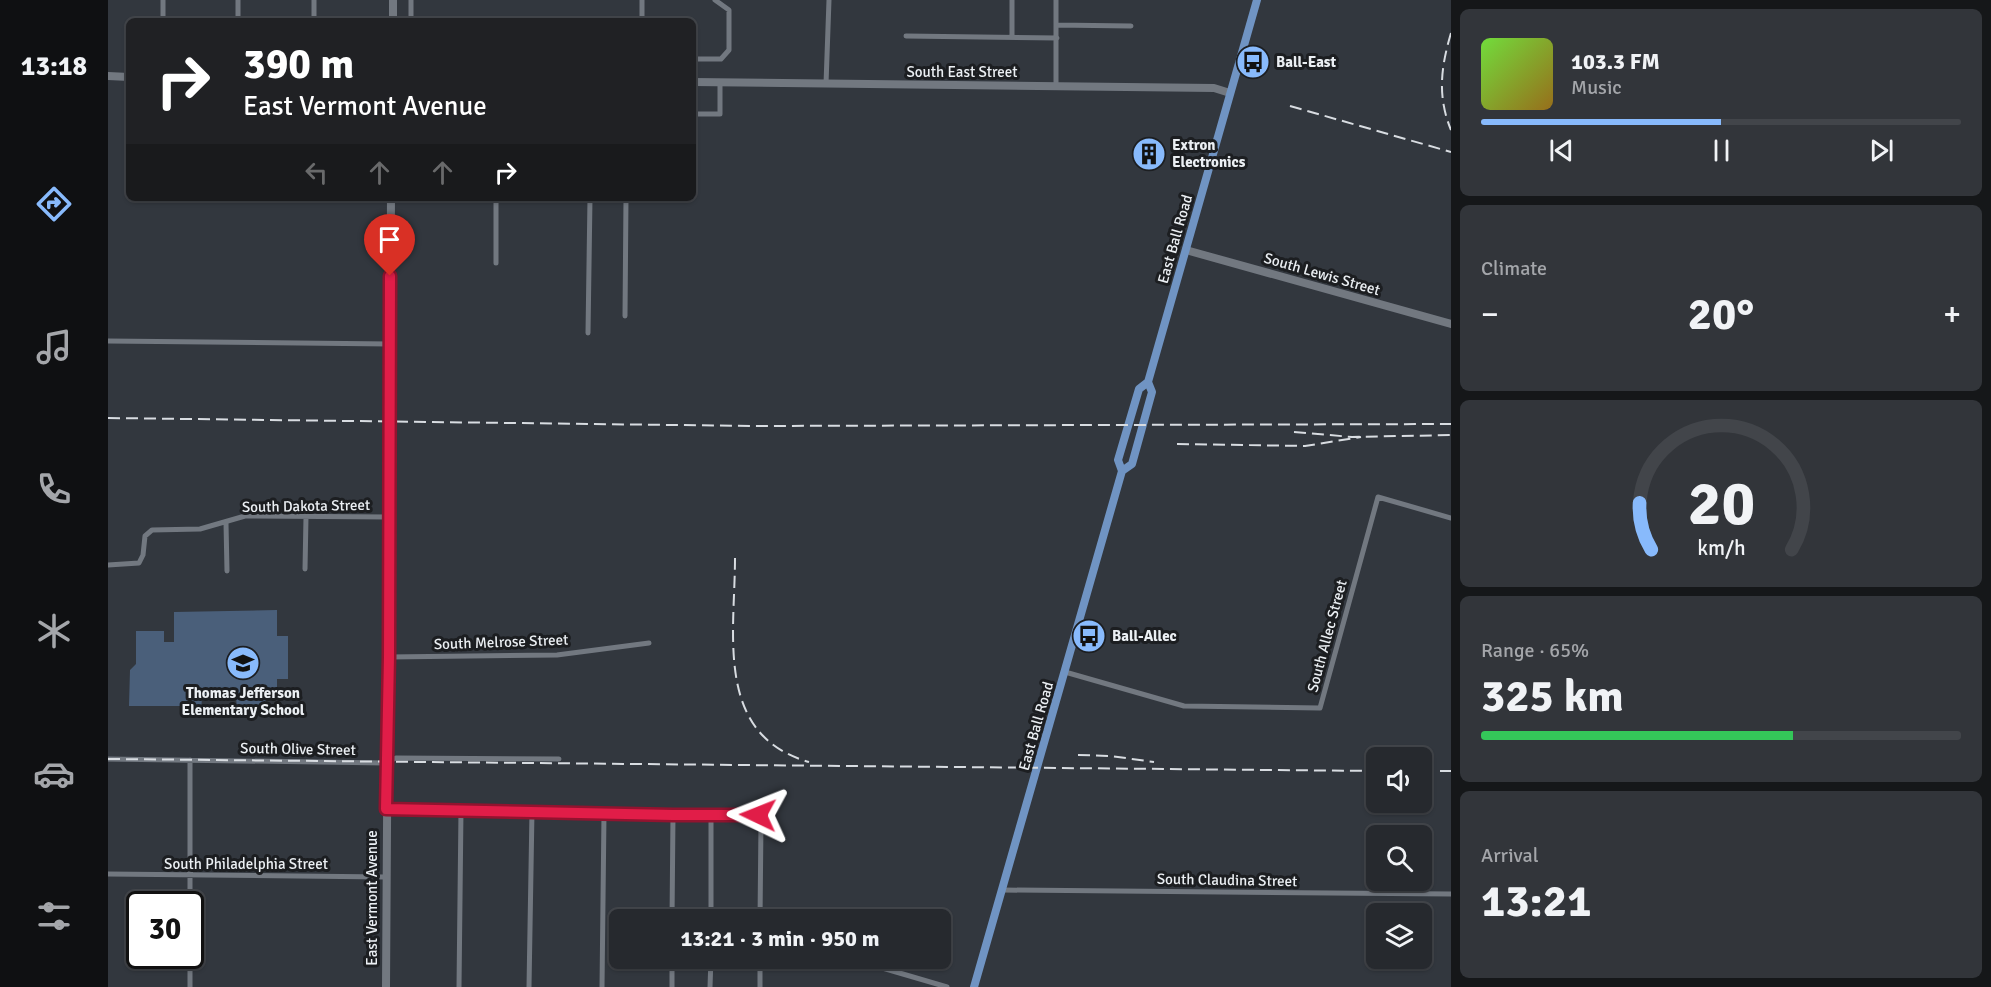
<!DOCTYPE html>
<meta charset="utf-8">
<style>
body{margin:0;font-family:Signika,sans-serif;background:#32353a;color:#f1f3f6;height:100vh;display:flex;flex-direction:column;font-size:22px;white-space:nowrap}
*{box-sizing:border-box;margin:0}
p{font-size:20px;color:#a4a6aa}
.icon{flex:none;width:33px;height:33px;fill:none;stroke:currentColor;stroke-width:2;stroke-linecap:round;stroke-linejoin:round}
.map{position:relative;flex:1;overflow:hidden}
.panel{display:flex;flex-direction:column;gap:9px;padding:9px;background:#151719;width:540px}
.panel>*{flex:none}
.top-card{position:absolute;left:18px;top:18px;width:570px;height:183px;border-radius:9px;box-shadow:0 2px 4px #0004,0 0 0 2px #42454a;background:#202124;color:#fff;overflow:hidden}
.tools{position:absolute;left:1258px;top:747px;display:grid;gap:12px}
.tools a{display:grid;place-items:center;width:66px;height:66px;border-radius:9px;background:#26292e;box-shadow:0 2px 4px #0004,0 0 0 2px #42454a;font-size:30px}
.speed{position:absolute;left:18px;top:891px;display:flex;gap:12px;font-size:30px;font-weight:700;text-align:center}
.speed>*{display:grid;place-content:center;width:78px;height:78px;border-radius:50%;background:#26292e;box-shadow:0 2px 4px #0004,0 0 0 2px #42454a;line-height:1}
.speed .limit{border:3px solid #111;border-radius:9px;background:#fff;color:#111}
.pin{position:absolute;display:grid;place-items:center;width:51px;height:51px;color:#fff;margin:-62px -26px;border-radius:50% 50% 50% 0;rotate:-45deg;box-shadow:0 0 6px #0007}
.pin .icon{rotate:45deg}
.me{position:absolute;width:66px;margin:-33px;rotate:272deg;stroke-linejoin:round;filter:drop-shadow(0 0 4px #0008)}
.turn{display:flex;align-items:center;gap:21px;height:126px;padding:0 18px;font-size:27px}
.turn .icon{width:78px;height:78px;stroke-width:2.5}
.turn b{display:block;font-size:42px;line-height:51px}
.lanes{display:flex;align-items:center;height:57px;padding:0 18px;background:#0003;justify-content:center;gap:30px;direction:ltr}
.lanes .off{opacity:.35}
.big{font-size:45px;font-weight:800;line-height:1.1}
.panel .tile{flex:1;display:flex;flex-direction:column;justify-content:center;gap:9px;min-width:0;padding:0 21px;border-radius:9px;background:#32353a}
.panel .dial{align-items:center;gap:0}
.dial svg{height:156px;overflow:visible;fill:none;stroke:#42454a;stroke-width:7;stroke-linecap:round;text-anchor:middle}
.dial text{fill:#f1f3f6;stroke:none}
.song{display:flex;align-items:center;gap:18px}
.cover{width:72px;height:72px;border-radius:9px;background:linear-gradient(135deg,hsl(100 70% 55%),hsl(40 70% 35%))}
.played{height:6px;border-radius:3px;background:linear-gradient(90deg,#88bafc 50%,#42454a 50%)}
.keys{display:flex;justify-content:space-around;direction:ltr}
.heat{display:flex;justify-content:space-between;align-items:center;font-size:33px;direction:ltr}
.charge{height:9px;border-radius:4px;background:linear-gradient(90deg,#34c759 65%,#42454a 0)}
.trip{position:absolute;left:501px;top:909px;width:342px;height:60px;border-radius:9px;background:#26292e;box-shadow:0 2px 4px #0004,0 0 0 2px #42454a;font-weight:800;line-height:60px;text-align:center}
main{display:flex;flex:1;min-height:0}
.tabs{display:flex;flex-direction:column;width:108px;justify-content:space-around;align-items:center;background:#0f1012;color:#a4a6aa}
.tabs .icon{width:42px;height:42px}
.tabs .active{color:#88bafc}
.tabs b{font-size:27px;color:#f1f3f6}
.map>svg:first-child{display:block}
.green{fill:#4a5f7a}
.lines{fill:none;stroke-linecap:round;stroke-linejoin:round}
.street{stroke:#727880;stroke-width:5}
.secondary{stroke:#727880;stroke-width:8}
.primary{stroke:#7094c3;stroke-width:8}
.rail{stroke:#d8dce1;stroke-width:2;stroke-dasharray:12 6;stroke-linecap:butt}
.route-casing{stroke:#92132f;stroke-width:15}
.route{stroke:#e11d48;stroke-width:10}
.labels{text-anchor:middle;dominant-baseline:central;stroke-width:6;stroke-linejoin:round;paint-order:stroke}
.poi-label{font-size:15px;font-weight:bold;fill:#ebeff3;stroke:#1c1e21;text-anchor:start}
.street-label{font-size:15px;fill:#ebeff3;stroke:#1c1e21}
</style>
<main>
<nav class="tabs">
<b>13:18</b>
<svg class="icon active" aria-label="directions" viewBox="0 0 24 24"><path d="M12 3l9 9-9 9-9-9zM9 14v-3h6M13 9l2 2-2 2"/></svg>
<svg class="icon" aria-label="music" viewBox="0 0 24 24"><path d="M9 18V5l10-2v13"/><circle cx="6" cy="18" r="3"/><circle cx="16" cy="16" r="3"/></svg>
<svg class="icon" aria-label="phone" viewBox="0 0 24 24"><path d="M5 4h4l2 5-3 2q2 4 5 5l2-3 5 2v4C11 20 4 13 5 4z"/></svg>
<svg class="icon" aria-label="climate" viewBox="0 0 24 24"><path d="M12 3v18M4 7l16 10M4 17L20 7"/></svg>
<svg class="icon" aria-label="car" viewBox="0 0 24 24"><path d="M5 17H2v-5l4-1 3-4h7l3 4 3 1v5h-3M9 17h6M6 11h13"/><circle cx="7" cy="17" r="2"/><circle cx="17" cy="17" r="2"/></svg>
<svg class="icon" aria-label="filters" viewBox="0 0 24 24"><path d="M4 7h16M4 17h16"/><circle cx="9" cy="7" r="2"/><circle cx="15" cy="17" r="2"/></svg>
</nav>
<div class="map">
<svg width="1343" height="987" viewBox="0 0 1343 987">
<rect width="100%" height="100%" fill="#32373e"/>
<!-- green -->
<path class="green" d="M 169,610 L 169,636 L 180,636 L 180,679 L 169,679 L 169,693 L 158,694 L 158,709 L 129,709 L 128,697 L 94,697 L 93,712 L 87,706 L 21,706 L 22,670 L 28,664 L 28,631 L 56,631 L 56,642 L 66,642 L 66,612 Z"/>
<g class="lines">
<!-- street -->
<path class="street" d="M 534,0 L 534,21
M 948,0 L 948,86
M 55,21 L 55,0
M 130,21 L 130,0
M 206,21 L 206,0
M 303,21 L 303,0
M 948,25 L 1023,26
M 798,36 L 949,38
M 904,37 L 904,0
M 585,59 L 613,59 L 621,50 L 621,10 L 607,0
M 718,84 L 721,0
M 585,114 L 612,114 L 612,83
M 388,263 L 388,198
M 517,316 L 518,198
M 480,333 L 482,198
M 0,341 L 282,344
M 118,523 L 119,571
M 0,565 L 31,563 L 35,555 L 37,536 L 44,530 L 92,529 L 137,516 L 280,517
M 197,569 L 198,517
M 281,657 L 449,655 L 541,643
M 957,672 L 1076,706 L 1212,708 L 1270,497 L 1343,518
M 0,759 L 277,763 L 288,758 L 451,759
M 82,760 L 82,904
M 278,809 L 565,815 L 650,815 L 653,822 L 652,920
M 0,874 L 277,877
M 895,890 L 1343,894
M 564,920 L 565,815
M 603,920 L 603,814
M 765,958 L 771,967 L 839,987
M 82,987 L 82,956
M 351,987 L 353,810
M 421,987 L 424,811
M 494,987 L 496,814
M 564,987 L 564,958
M 602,987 L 603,958
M 652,987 L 652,958"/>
<!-- secondary -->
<path class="secondary" d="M 285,21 L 285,0
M 0,76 L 21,77
M 585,82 L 1106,88 L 1122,93
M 1078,250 L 1343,324
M 278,987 L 283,198"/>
<!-- primary -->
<path class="primary" d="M 1014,471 L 1024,464 L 1044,392 L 1040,382
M 866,987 L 1014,471 L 1010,460 L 1031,389 L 1040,382 L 1149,0"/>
<!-- rail -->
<path class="rail" d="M 1343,33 C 1333,67 1329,96 1343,130
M 1182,106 L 1343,152
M 0,418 L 647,426 L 1343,424
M 1186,432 L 1244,437 L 1343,435
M 1069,444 L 1197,446 L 1253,437
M 627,558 C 627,634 606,735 701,762
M 970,755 L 1003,756 L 1046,762
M 0,759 L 1269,771
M 1314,771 L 1343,771"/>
</g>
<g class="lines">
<!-- route casing -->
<g class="route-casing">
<path id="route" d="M 282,276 L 281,657 L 278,809 L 565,815 L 650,815"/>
</g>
<!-- route -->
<use href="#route" class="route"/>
</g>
<!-- icons -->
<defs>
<g id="bus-disc" transform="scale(1.725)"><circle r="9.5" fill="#88bafc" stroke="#1c1e21"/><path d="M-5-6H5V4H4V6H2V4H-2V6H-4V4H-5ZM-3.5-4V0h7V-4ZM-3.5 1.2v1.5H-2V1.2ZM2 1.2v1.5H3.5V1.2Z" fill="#111"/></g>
<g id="building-disc" transform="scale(1.725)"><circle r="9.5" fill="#88bafc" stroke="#1c1e21"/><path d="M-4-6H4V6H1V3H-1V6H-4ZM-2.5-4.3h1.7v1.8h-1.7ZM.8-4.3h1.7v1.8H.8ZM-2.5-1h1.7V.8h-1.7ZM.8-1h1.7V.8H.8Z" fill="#111"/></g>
<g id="school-disc" transform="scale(1.725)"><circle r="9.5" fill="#88bafc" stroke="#1c1e21"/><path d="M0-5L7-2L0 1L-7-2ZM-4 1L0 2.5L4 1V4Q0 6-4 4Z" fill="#111"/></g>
</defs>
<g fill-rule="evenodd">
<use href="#bus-disc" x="1145" y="62"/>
<use href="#building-disc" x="1041" y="154"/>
<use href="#bus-disc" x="981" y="636"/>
<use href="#school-disc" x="135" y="663"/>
</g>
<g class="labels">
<!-- poi labels -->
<g class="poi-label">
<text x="1168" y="62">Ball-East</text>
<text x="1064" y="145">Extron<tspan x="1064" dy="17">Electronics</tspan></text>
<text x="1004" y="636">Ball-Allec</text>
<text x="135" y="693" text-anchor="middle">Thomas Jefferson<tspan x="135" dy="17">Elementary School</tspan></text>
</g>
<!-- street labels -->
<g class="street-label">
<text x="854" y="72">South East Street</text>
<text transform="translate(1067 239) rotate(-74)">East Ball Road</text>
<text transform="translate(1214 274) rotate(16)">South Lewis Street</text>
<text transform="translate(198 506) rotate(-1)">South Dakota Street</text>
<text transform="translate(1219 636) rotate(-75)">South Allec Street</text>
<text transform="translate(393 642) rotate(-2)">South Melrose Street</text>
<text transform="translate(928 726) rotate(-74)">East Ball Road</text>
<text transform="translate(190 749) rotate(1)">South Olive Street</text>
<text x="138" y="864">South Philadelphia Street</text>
<text transform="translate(1119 880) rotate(1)">South Claudina Street</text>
<text transform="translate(264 898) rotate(-90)">East Vermont Avenue</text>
</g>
</g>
</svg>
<div class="tools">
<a><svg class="icon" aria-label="sound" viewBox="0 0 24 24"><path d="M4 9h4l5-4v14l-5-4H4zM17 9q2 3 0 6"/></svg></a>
<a><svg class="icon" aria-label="search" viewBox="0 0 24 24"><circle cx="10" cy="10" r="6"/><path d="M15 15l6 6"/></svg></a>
<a><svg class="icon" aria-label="layers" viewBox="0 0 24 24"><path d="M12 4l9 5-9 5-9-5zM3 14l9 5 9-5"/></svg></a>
</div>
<div class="speed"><div class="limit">30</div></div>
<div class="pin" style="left:282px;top:276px;background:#d93025"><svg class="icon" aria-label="arrive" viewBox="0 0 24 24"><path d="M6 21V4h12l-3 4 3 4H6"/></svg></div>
<svg class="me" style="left:650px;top:815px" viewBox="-20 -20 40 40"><path d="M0-17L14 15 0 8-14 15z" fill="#e11d48" stroke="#fff" stroke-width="4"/></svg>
<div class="trip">13:21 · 3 min · 950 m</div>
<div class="top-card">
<div class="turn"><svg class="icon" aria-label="right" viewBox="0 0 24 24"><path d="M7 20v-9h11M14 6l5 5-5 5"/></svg><div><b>390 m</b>East Vermont Avenue</div></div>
<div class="lanes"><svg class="icon off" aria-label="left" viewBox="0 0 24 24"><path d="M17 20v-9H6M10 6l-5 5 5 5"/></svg><svg class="icon off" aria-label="ahead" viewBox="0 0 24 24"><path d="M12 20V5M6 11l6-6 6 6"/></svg><svg class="icon off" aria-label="ahead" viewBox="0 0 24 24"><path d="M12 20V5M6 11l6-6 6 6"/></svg><svg class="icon" aria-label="right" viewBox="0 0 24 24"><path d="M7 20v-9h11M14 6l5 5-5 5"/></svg></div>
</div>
</div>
<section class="panel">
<div class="tile">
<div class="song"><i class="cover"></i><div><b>103.3 FM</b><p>Music</p></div></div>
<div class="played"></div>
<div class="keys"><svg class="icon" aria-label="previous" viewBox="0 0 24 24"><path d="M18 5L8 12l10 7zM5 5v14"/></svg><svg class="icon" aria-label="pause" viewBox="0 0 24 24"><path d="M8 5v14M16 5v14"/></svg><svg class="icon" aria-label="next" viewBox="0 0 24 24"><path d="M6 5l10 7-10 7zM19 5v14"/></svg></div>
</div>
<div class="tile"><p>Climate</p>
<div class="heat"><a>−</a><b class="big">20°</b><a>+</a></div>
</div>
<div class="tile dial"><svg viewBox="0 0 100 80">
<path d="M14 69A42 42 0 1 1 86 69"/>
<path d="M14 69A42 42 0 0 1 8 45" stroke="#88bafc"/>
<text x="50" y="56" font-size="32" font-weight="700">20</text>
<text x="50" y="72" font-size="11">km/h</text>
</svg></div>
<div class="tile"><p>Range · 65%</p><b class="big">325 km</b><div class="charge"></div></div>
<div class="tile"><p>Arrival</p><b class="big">13:21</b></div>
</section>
</main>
